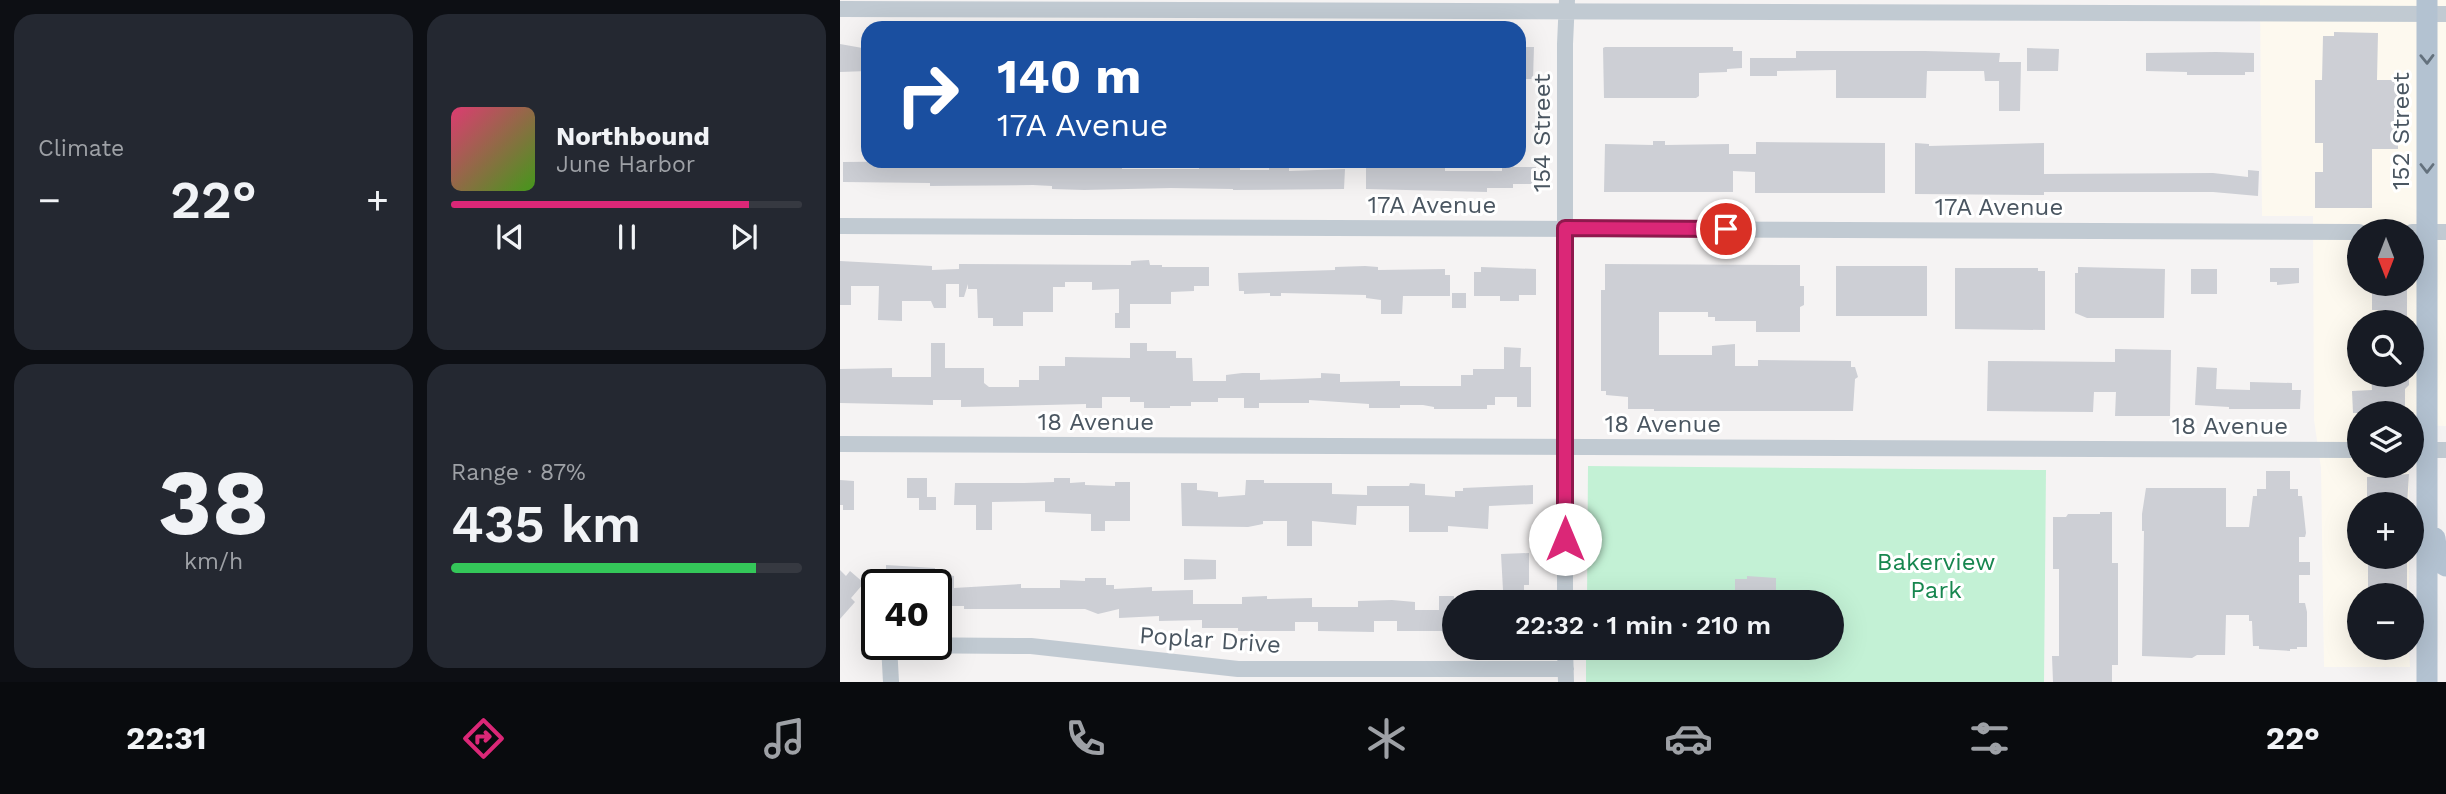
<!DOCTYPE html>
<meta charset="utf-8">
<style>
body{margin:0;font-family:"Work Sans",sans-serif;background:#242831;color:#f1f3f6;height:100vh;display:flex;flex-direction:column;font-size:26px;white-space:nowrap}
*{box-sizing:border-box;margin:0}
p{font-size:23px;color:#9ea1a6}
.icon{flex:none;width:38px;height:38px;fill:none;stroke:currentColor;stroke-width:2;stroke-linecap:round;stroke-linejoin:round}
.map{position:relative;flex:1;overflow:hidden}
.side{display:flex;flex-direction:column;gap:14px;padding:14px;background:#0d0f14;width:840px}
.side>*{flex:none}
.guide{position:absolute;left:21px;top:21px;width:665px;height:147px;border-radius:21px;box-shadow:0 7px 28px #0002;background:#1a4fa0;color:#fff;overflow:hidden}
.needle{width:46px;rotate:180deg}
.fabs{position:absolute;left:1507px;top:219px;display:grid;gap:14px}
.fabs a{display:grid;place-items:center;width:77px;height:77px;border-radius:50%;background:#171b24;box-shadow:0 7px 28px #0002;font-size:35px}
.speed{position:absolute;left:21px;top:569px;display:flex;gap:14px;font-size:35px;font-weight:700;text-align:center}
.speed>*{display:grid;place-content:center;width:91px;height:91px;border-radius:50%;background:#171b24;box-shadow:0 7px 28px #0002;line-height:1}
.speed .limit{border:4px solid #111;border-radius:10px;background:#fff;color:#111}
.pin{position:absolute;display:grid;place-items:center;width:60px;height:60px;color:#fff;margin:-30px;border:4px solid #fff;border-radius:50%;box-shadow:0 2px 7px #0007}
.me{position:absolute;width:77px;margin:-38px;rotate:0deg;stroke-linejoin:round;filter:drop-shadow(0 0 5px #0008)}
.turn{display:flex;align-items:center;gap:24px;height:147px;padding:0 21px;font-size:32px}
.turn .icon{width:91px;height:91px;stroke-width:2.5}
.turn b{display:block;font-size:49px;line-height:60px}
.big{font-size:52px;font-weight:600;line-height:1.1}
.side .card{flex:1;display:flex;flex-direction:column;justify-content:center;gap:10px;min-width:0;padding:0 24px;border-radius:21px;background:#242831}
.side .dial{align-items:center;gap:0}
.dial b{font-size:91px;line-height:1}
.song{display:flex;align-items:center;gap:21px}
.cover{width:84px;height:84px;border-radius:10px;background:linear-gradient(135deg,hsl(340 70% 55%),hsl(100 70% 35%))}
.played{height:7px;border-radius:4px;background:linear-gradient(90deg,#db2777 85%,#363941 85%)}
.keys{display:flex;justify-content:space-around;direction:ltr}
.heat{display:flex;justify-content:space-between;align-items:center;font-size:38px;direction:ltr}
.charge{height:10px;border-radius:5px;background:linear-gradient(90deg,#34c759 87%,#363941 0)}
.side .tiles{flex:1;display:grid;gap:14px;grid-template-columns:repeat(2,1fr)}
.trip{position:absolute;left:602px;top:590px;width:402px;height:70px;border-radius:35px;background:#171b24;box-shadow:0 7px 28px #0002;font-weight:600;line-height:70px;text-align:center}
.dock{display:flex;height:112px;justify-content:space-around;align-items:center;background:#090b0e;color:#9ea1a6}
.dock .icon{width:49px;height:49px}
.dock .on{color:#db2777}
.dock b{font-size:32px;color:#f1f3f6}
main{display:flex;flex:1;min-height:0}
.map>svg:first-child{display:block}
.commercial{fill:#fdf9ef;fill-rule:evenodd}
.green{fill:#c3f1d5}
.building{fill:#cdcfd5}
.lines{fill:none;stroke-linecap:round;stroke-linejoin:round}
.minor{stroke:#c1cad2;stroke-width:16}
.major{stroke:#b3c2d1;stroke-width:21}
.oneway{stroke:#64717d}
.route-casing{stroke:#8e194d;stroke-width:18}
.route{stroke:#db2777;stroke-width:12}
.labels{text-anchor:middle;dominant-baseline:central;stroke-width:6;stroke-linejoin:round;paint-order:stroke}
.street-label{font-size:24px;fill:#4a5661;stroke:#fff}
.park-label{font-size:24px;fill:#17864f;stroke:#fff}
</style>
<main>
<section class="side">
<div class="tiles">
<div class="card"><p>Climate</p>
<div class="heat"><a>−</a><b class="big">22°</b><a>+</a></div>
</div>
<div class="card">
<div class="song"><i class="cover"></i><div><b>Northbound</b><p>June Harbor</p></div></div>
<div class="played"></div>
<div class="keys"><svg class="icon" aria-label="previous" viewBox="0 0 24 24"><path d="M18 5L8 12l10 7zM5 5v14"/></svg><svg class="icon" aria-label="pause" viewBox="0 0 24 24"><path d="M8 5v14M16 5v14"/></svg><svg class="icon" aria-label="next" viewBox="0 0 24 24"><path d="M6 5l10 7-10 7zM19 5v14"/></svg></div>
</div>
<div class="card dial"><b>38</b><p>km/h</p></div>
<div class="card"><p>Range · 87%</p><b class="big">435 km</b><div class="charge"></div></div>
</div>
</section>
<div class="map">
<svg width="1606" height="682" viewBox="0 0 1606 682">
<rect width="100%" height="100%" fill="#f5f3f3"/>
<!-- commercial -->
<path class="commercial" d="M 1420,0 L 1606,0 L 1606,426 L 1572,425 L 1572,413 L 1519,413 L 1519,466 L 1569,466 L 1569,504 L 1519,504 L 1519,556 L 1569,557 L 1569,595 L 1519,595 L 1519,648 L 1569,648 L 1570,667 L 1484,667 L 1481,468 L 1474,420 L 1473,216 L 1422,216 ZM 1519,231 L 1572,231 L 1572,284 L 1519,284 ZM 1519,322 L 1572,322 L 1572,374 L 1519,374 Z"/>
<!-- green -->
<path class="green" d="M 748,466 L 1206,470 L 1204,682 L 746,682 L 746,648 L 992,648 L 992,602 L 747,602 Z"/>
<!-- building -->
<path class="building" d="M 1494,32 L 1538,33 L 1537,80 L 1553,80 L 1553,82 L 1558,82 L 1558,149 L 1532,149 L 1532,208 L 1475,208 L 1475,172 L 1483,172 L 1483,143 L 1475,143 L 1475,80 L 1482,80 L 1483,36 L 1494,36 Z
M 0,44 L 28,49 L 28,71 L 0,72 Z
M 679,47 L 694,47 L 693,79 L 679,79 Z
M 765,47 L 893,47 L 893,51 L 902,51 L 902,68 L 887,69 L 887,72 L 859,73 L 859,96 L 856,98 L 764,98 L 763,48 Z
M 1187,48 L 1219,49 L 1218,71 L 1187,71 Z
M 956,51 L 1085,51 L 1160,53 L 1159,62 L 1181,62 L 1180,111 L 1159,111 L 1159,81 L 1145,81 L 1144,71 L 1087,71 L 1086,98 L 996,98 L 996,70 L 937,71 L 937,76 L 910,76 L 910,58 L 956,58 Z
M 1376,52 L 1414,53 L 1414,72 L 1405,72 L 1405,75 L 1347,75 L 1347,72 L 1306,71 L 1306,53 Z
M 813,141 L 825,141 L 825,145 L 889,144 L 889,154 L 916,154 L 916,142 L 1045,143 L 1045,193 L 915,193 L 915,172 L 893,171 L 893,192 L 764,192 L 765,144 L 813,145 Z
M 1075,143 L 1089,144 L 1089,146 L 1204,143 L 1204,174 L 1373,173 L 1408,177 L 1408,170 L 1419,171 L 1418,196 L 1373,192 L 1204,192 L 1204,195 L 1075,194 Z
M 112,161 L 112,167 L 149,167 L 149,161 L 245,161 L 245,164 L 282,164 L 282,169 L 359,169 L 359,161 L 400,161 L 400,170 L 429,170 L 429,161 L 449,161 L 449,171 L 505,169 L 504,189 L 393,190 L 393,189 L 331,188 L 244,190 L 212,189 L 212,186 L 193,185 L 90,186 L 90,183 L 3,182 L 3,162 Z
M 566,161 L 605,161 L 605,171 L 662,171 L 662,167 L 696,167 L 696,184 L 673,184 L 673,188 L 647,188 L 647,192 L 526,189 L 526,168 L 566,168 Z
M 309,260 L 310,265 L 322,265 L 322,267 L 369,267 L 369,286 L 354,286 L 354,291 L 331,292 L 331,304 L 290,304 L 290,328 L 275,328 L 275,313 L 279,313 L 279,289 L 252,290 L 252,282 L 225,282 L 225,287 L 213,287 L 213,312 L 183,312 L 183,326 L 153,326 L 153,318 L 138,318 L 137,289 L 128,289 L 128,284 L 124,297 L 119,297 L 119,284 L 106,284 L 106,308 L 94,308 L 91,301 L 62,301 L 62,321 L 38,320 L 39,286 L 11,286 L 11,305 L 0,305 L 0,261 L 92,266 L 92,270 L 119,269 L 119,264 L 291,265 L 291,261 Z
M 765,264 L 960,265 L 960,286 L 964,286 L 964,305 L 960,307 L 960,332 L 916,332 L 916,321 L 875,321 L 875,317 L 868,317 L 868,312 L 819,312 L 819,355 L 872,355 L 872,346 L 895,344 L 895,366 L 918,366 L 918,360 L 1011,361 L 1011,367 L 1015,367 L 1018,377 L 1015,379 L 1013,411 L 814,411 L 814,409 L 788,409 L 788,397 L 766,395 L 766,391 L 761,391 L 761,290 L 765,290 Z
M 525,266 L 538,267 L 538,270 L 605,269 L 605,275 L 610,275 L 610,296 L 563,296 L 562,314 L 541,314 L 541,300 L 526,298 L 526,295 L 441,293 L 441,296 L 430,296 L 430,293 L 404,294 L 404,291 L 399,291 L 398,273 L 495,270 L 495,267 Z
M 996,266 L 1087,266 L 1087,316 L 996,316 Z
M 641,267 L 696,269 L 696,295 L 679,295 L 679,301 L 660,301 L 660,296 L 634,296 L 634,272 L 641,272 Z
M 1238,267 L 1325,269 L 1324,318 L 1247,318 L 1235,313 L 1235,273 L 1238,273 Z
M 1115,268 L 1198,268 L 1198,271 L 1205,271 L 1205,330 L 1115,329 Z
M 1430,268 L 1459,268 L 1459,283 L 1437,285 L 1437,282 L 1430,282 Z
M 1351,269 L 1377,269 L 1377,294 L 1351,294 Z
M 1542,284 L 1567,285 L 1567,322 L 1543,322 L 1543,310 L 1532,310 L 1532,289 L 1542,289 Z
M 612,293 L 626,293 L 626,308 L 612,308 Z
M 91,343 L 105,343 L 105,368 L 144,368 L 144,383 L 149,387 L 179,387 L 179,380 L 199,380 L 199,366 L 225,366 L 225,357 L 290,358 L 290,343 L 307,343 L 307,351 L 336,351 L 336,358 L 352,358 L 353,381 L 386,381 L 386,375 L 402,373 L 420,373 L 420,380 L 481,378 L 481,373 L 500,374 L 500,382 L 560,381 L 560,386 L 621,386 L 621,375 L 633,375 L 633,369 L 664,369 L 664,347 L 681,348 L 680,367 L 691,367 L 691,407 L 677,407 L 677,397 L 655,397 L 655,405 L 647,405 L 647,409 L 594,409 L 594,407 L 583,405 L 560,405 L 560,408 L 529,408 L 529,404 L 469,400 L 469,403 L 419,403 L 419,408 L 404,408 L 404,398 L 378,398 L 378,402 L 351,402 L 351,406 L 330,406 L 330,408 L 304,408 L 304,402 L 290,402 L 290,397 L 262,397 L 262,408 L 246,408 L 246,404 L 121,407 L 121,400 L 93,400 L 93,405 L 0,403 L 0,369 L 52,368 L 52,377 L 91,377 Z
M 1275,349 L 1331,350 L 1330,416 L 1275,416 L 1276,392 L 1254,392 L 1253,412 L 1147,411 L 1148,361 L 1275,362 Z
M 1357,367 L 1377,368 L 1376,389 L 1410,390 L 1410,382 L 1452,383 L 1452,390 L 1461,390 L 1460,409 L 1389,409 L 1389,407 L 1355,405 Z
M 1531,374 L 1569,375 L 1569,385 L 1565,389 L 1565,413 L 1513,413 L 1512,391 L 1532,390 Z
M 1426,471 L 1450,471 L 1450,489 L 1458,489 L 1458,496 L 1462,496 L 1466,533 L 1465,537 L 1459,537 L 1459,562 L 1470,562 L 1470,575 L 1459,575 L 1459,603 L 1465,603 L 1467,612 L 1467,647 L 1457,647 L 1457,649 L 1450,649 L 1450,651 L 1419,649 L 1419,646 L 1413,646 L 1412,621 L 1409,621 L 1409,615 L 1386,615 L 1385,655 L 1357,655 L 1352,658 L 1302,656 L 1304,531 L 1302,531 L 1302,514 L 1306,488 L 1386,488 L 1386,527 L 1409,527 L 1413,496 L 1417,496 L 1417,489 L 1426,489 Z
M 1569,474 L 1567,504 L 1527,504 L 1527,477 Z
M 67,478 L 87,478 L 87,497 L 96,497 L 96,510 L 79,510 L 79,498 L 67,498 Z
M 214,478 L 230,478 L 230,483 L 245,482 L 245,485 L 275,486 L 275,482 L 290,482 L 290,521 L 265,521 L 265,531 L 251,531 L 251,514 L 205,512 L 205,501 L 152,502 L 152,530 L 136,530 L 136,505 L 114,505 L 115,483 L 184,483 L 214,482 Z
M 0,480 L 14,481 L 14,510 L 3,510 L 3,505 L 0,505 Z
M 406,480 L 424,480 L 424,483 L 492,483 L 492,494 L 527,495 L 527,486 L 569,486 L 570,483 L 585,484 L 585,495 L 615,497 L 615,491 L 623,491 L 623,488 L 693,485 L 693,504 L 649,506 L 648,529 L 608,526 L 608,532 L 569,532 L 569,506 L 517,506 L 516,525 L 472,521 L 472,546 L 447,546 L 447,521 L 423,521 L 423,524 L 408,527 L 342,526 L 341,483 L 357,483 L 357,490 L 378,492 L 378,497 L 405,495 Z
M 1260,512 L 1272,512 L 1272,563 L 1278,563 L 1278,665 L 1272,665 L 1272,682 L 1213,682 L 1212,656 L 1219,656 L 1219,569 L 1213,569 L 1213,517 L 1226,517 L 1228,514 L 1260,514 Z
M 689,553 L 689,585 L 684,585 L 684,590 L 663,590 L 661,554 Z
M 1528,556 L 1567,556 L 1567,595 L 1528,595 Z
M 344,559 L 376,560 L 376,579 L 344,580 Z
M 46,565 L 95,568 L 95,573 L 114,576 L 114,588 L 181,584 L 181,588 L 220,588 L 220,580 L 245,581 L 245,578 L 266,578 L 266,585 L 274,585 L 274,589 L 312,587 L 312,591 L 353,590 L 353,604 L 402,604 L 402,597 L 427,596 L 427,599 L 472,598 L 472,607 L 518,607 L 518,601 L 552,600 L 575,602 L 575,610 L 599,610 L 599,596 L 614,596 L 614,631 L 557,631 L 557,621 L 534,621 L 534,632 L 478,631 L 478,622 L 455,622 L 455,631 L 398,631 L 398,628 L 362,628 L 362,620 L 319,621 L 319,616 L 279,618 L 279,609 L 258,614 L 245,609 L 124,609 L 124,606 L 96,606 L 96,584 L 46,584 Z
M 0,570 L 6,576 L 10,571 L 24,583 L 11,598 L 15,602 L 0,619 Z
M 907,576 L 936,578 L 936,602 L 895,602 L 895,579 L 907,579 Z"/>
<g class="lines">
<!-- minor -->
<path class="minor" d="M 0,9 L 1606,14
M 0,226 L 1519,232
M 1572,232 L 1606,232
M 0,444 L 1519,450
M 1572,450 L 1606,450
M 725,602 L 725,44 L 727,0
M 725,648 L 726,682
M 51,682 L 49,645 L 191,646 L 398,669 L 726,669"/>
<!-- major -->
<path class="major" d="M 1587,0 L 1587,682
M 1595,538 L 1598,561 L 1606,566"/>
</g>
<!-- one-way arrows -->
<defs><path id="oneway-chevron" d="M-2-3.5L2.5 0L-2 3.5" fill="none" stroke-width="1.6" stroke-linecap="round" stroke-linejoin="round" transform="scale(1.75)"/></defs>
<g class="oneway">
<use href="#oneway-chevron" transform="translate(1587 59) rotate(89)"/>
<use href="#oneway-chevron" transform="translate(1587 168) rotate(90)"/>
</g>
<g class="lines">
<!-- route casing -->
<g class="route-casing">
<path id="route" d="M 725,539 L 725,228 L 886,229"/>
</g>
<!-- route -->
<use href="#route" class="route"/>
</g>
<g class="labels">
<!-- street labels -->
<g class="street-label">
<text transform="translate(1561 131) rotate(-90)">152 Street</text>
<text transform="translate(702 133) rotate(-90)">154 Street</text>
<text x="592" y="205">17A Avenue</text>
<text x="1159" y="207">17A Avenue</text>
<text x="256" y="422">18 Avenue</text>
<text x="823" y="424">18 Avenue</text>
<text x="1390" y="426">18 Avenue</text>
<text transform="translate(370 640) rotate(4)">Poplar Drive</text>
</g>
<!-- park labels -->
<g class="park-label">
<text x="1096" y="562">Bakerview<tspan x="1096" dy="28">Park</tspan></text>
</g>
</g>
</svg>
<div class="fabs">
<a><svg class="needle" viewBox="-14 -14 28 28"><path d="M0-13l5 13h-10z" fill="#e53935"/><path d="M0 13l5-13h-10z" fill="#9ea1a6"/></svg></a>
<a><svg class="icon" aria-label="search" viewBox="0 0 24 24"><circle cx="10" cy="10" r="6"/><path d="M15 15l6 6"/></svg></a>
<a><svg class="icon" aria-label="layers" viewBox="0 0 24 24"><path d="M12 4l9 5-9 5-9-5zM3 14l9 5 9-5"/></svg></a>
<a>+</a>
<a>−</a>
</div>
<div class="speed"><div class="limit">40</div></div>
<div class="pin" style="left:886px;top:229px;background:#d93025"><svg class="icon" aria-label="arrive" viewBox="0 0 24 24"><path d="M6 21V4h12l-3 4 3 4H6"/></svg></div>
<svg class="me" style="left:725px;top:539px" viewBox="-20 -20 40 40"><circle r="19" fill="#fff"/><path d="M0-13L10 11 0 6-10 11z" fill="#db2777"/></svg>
<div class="trip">22:32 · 1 min · 210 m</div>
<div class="guide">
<div class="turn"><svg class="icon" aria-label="right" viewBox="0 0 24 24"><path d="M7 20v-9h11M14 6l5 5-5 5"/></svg><div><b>140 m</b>17A Avenue</div></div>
</div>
</div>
</main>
<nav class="dock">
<b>22:31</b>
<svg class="icon on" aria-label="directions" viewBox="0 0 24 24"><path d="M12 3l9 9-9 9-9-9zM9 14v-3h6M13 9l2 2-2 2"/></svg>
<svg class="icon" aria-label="music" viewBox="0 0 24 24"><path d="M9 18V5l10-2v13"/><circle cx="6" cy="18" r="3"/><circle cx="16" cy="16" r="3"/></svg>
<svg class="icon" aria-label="phone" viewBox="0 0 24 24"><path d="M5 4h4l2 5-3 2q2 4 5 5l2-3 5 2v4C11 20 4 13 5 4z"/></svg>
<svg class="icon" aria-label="climate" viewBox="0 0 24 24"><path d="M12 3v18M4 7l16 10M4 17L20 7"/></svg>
<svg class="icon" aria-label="car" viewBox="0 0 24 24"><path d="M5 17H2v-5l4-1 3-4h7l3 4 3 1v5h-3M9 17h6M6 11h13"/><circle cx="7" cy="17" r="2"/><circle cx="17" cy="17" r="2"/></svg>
<svg class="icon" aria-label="filters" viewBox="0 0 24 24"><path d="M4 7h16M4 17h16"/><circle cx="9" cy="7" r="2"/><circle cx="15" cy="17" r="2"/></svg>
<b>22°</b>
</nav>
